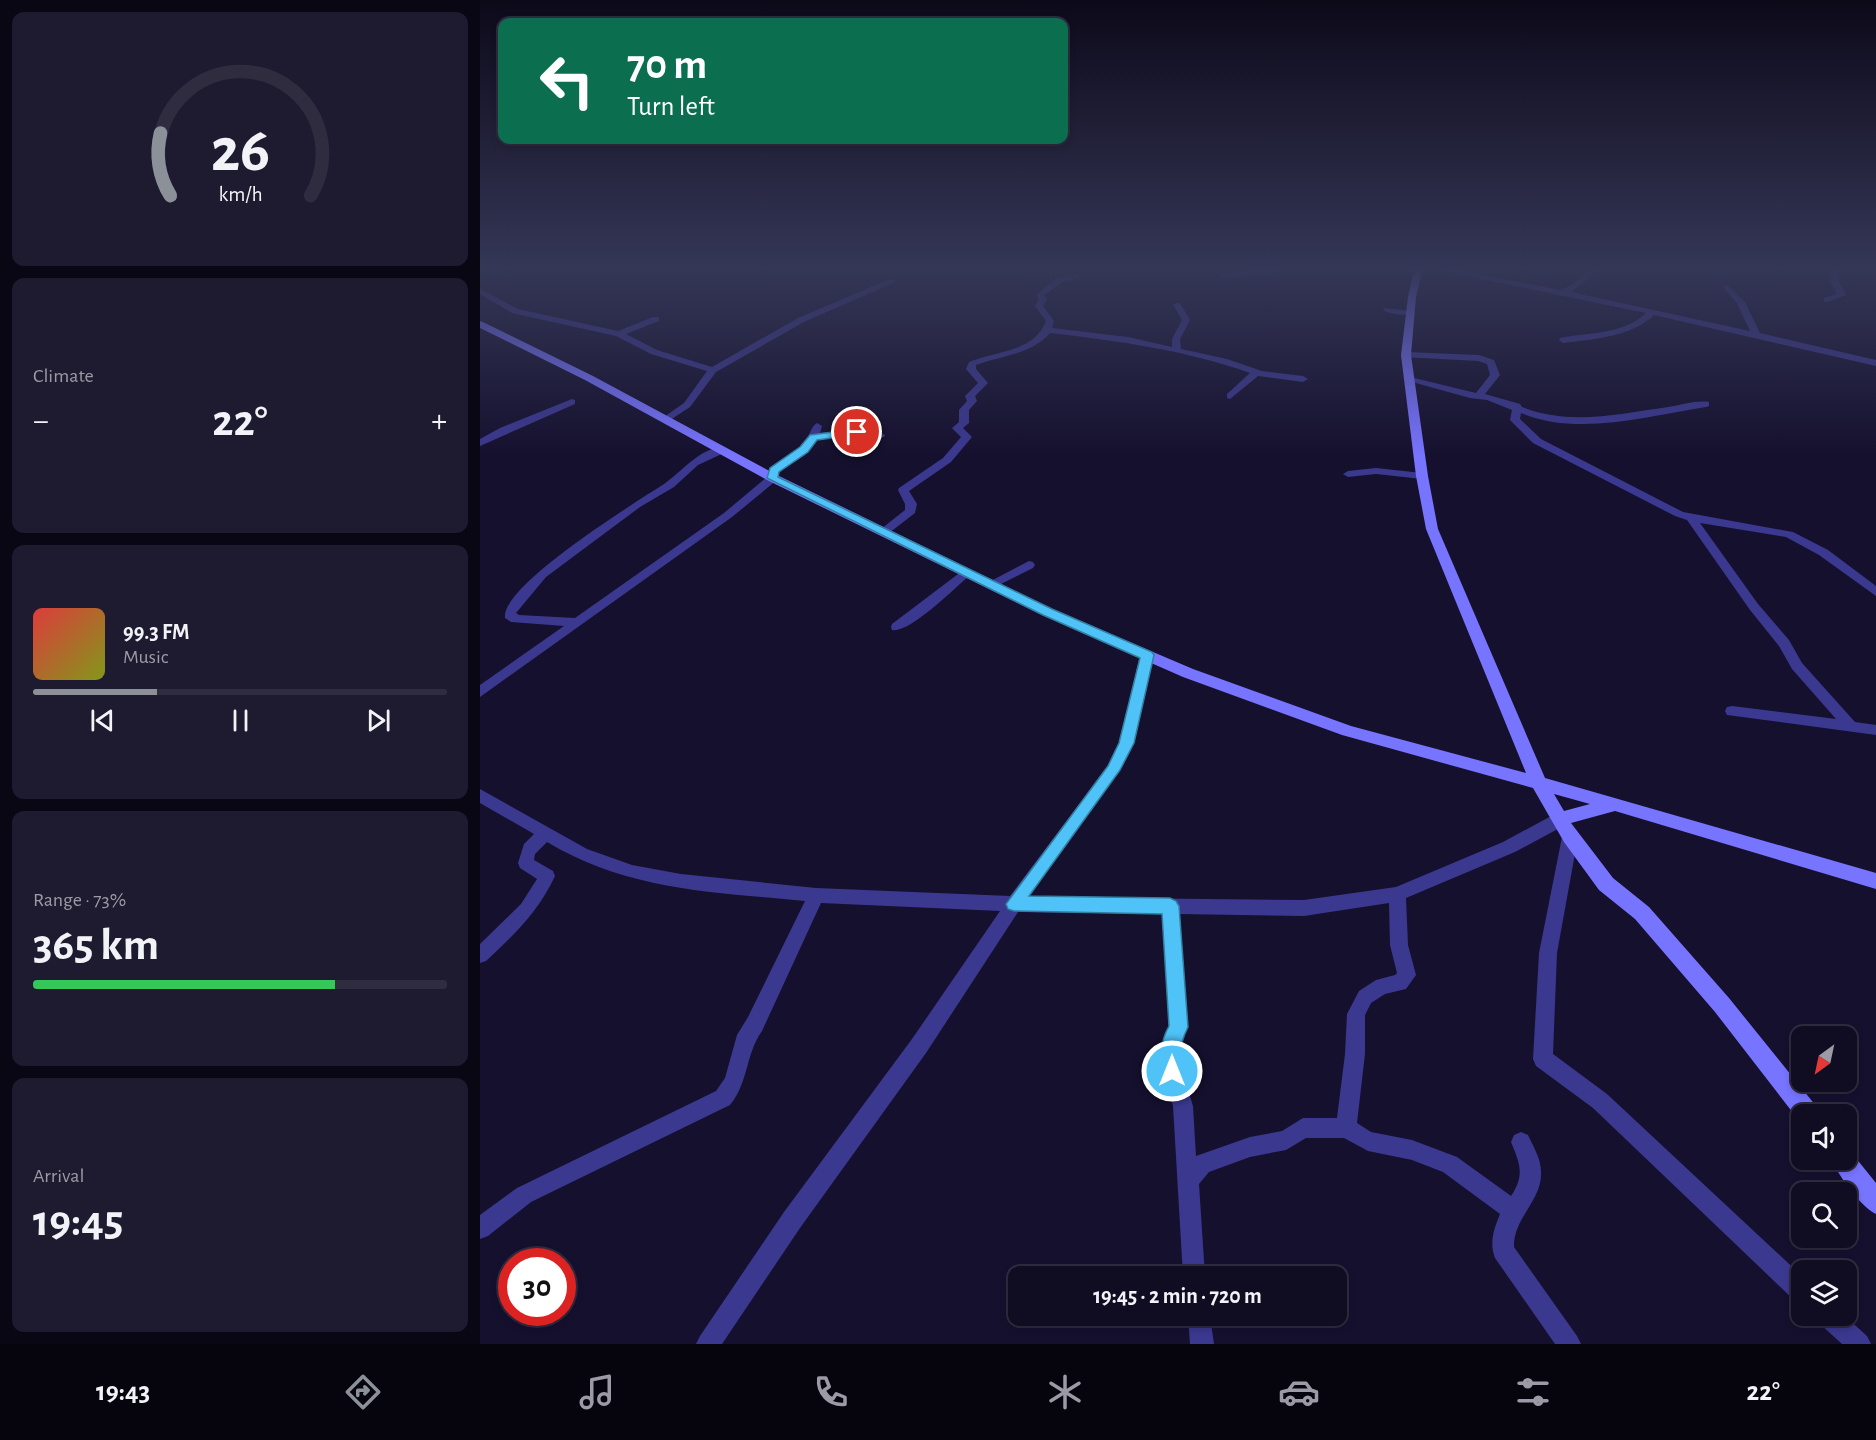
<!DOCTYPE html>
<meta charset="utf-8">
<style>
body{margin:0;font-family:"Alegreya Sans",sans-serif;background:#1e1a2f;color:#f1f3f6;height:100vh;display:flex;flex-direction:column;font-size:22px;white-space:nowrap}
*{box-sizing:border-box;margin:0}
p{font-size:20px;color:#9c9ba5}
.icon{flex:none;width:33px;height:33px;fill:none;stroke:currentColor;stroke-width:2;stroke-linecap:round;stroke-linejoin:round}
.map{position:relative;flex:1;overflow:hidden}
.sheet{display:flex;flex-direction:column;gap:12px;padding:12px;background:#090713;width:480px}
.sheet>*{flex:none}
.banner{position:absolute;left:18px;top:18px;width:570px;height:126px;border-radius:12px;box-shadow:0 3px 9px #0003,0 0 0 2px #302c40;background:#0b6e4f;color:#fff;overflow:hidden}
.needle{width:39px;rotate:213deg}
.tools{position:absolute;left:1311px;top:1026px;display:grid;gap:12px}
.tools a{display:grid;place-items:center;width:66px;height:66px;border-radius:12px;background:#100c22;box-shadow:0 3px 9px #0003,0 0 0 2px #302c40;font-size:30px}
.speed{position:absolute;left:18px;top:1248px;display:flex;gap:12px;font-size:30px;font-weight:700;text-align:center}
.speed>*{display:grid;place-content:center;width:78px;height:78px;border-radius:50%;background:#100c22;box-shadow:0 3px 9px #0003,0 0 0 2px #302c40;line-height:1}
.speed .limit{border:9px solid #d22;background:#fff;color:#111}
.pin{position:absolute;display:grid;place-items:center;width:51px;height:51px;color:#fff;margin:-26px;border:3px solid #fff;border-radius:50%;box-shadow:0 2px 6px #0007}
.me{position:absolute;width:66px;margin:-33px;rotate:0deg;stroke-linejoin:round;filter:drop-shadow(0 0 4px #0008)}
.turn{display:flex;align-items:center;gap:21px;height:126px;padding:0 30px;font-size:27px}
.turn .icon{width:78px;height:78px;stroke-width:2.5}
.turn b{display:block;font-size:42px;line-height:51px}
.big{font-size:45px;font-weight:700;line-height:1.1}
.sheet .tile{flex:1;display:flex;flex-direction:column;justify-content:center;gap:9px;min-width:0;padding:0 21px;border-radius:12px;background:#1e1a2f}
.sheet .dial{align-items:center;gap:0}
.dial svg{height:156px;overflow:visible;fill:none;stroke:#302c40;stroke-width:7;stroke-linecap:round;text-anchor:middle}
.dial text{fill:#f1f3f6;stroke:none}
.song{display:flex;align-items:center;gap:18px}
.cover{width:72px;height:72px;border-radius:9px;background:linear-gradient(135deg,hsl(0 70% 55%),hsl(70 70% 35%))}
.played{height:6px;border-radius:3px;background:linear-gradient(90deg,#8c9099 30%,#302c40 30%)}
.keys{display:flex;justify-content:space-around;direction:ltr}
.heat{display:flex;justify-content:space-between;align-items:center;font-size:33px;direction:ltr}
.charge{height:9px;border-radius:4px;background:linear-gradient(90deg,#34c759 73%,#302c40 0)}
.trip{position:absolute;left:528px;top:1266px;width:339px;height:60px;border-radius:12px;background:#100c22;box-shadow:0 3px 9px #0003,0 0 0 2px #302c40;font-weight:700;line-height:60px;text-align:center}
.dock{display:flex;height:96px;justify-content:space-around;align-items:center;background:#06050e;color:#9c9ba5}
.dock .icon{width:42px;height:42px}
.dock .current{color:#8c9099}
.dock b{font-size:27px;color:#f1f3f6}
main{display:flex;flex:1;min-height:0}
.map>svg:first-child{display:block}
.lines{fill:none;stroke-linecap:round;stroke-linejoin:round}
.street{fill:#3b3890;fill-rule:evenodd}
.secondary{fill:#7774ff;fill-rule:evenodd}
.route{fill:#4fc3f7;stroke:#337fa1;stroke-width:1.5}
</style>
<main>
<section class="sheet">
<div class="tile dial"><svg viewBox="0 0 100 80">
<path d="M14 69A42 42 0 1 1 86 69"/>
<path d="M14 69A42 42 0 0 1 9 37" stroke="#8c9099"/>
<text x="50" y="56" font-size="32" font-weight="700">26</text>
<text x="50" y="72" font-size="11">km/h</text>
</svg></div>
<div class="tile"><p>Climate</p>
<div class="heat"><a>−</a><b class="big">22°</b><a>+</a></div>
</div>
<div class="tile">
<div class="song"><i class="cover"></i><div><b>99.3 FM</b><p>Music</p></div></div>
<div class="played"></div>
<div class="keys"><svg class="icon" aria-label="previous" viewBox="0 0 24 24"><path d="M18 5L8 12l10 7zM5 5v14"/></svg><svg class="icon" aria-label="pause" viewBox="0 0 24 24"><path d="M8 5v14M16 5v14"/></svg><svg class="icon" aria-label="next" viewBox="0 0 24 24"><path d="M6 5l10 7-10 7zM19 5v14"/></svg></div>
</div>
<div class="tile"><p>Range · 73%</p><b class="big">365 km</b><div class="charge"></div></div>
<div class="tile"><p>Arrival</p><b class="big">19:45</b></div>
</section>
<div class="map">
<svg width="1396" height="1344" viewBox="0 0 1396 1344">
<rect width="100%" height="100%" fill="#15102e"/>
<g class="lines">
<!-- street -->
<path class="street" d="M 798,267 L 811,267 L 793,274 L 743,278 L 739,276 L 743,274 Z
M 908,267 L 939,267 L 923,271 Z
M 944,267 L 963,267 L 1080,290 C 1097,286 1105,267 1123,267 L 1091,292 L 1270,331 L 1257,303 L 1243,287 L 1247,285 L 1265,302 L 1280,333 L 1396,360 L 1396,366 L 1174,315 C 1151,337 1114,339 1083,343 L 1079,340 L 1080,338 C 1109,332 1143,335 1166,313 Z
M 1349,267 L 1357,267 L 1358,280 L 1366,295 L 1347,302 L 1344,302 L 1344,298 L 1357,294 L 1350,280 Z
M 596,274 L 599,274 L 599,278 L 583,282 L 564,295 L 567,299 L 563,306 L 574,321 L 572,328 L 648,337 L 692,347 L 692,339 L 702,320 L 693,305 L 697,303 L 700,303 L 710,320 L 700,339 L 701,349 L 747,359 L 782,371 L 823,376 L 828,379 L 823,382 L 778,376 L 750,399 L 747,398 L 747,394 L 770,373 C 706,350 638,341 570,333 C 551,355 521,355 496,365 L 496,369 L 508,383 L 495,396 L 497,401 L 489,410 L 489,423 L 483,428 L 492,437 L 471,462 L 429,491 L 437,504 L 435,513 L 409,533 L 401,533 L 401,529 L 425,510 L 425,504 L 418,490 L 419,488 L 463,458 L 481,437 L 472,428 L 479,422 L 479,410 L 487,401 L 485,396 L 498,383 L 486,369 L 489,362 C 515,351 555,352 566,321 L 555,306 L 559,299 L 556,295 L 577,278 Z
M 410,279 L 417,281 L 324,322 L 236,372 L 210,407 L 187,422 L 184,421 L 184,417 L 204,403 L 227,371 L 171,354 L 136,336 L 32,313 L 0,294 L 0,289 L 38,309 L 138,331 L 173,317 L 179,317 L 179,321 L 146,334 L 177,350 L 232,367 L 318,318 Z
M 904,308 L 930,311 L 934,313 C 927,317 910,314 903,310 Z
M 926,352 L 999,355 L 1014,360 L 1020,375 L 1005,394 L 1040,404 L 1042,407 C 1089,426 1139,414 1188,407 C 1201,405 1217,400 1229,402 L 1229,406 L 1226,407 C 1167,416 1098,437 1041,413 L 1040,419 L 1061,439 L 1203,512 L 1313,532 L 1348,550 L 1396,586 L 1396,596 L 1339,555 L 1306,537 L 1220,523 L 1278,604 L 1309,640 L 1322,663 L 1375,722 L 1396,725 L 1396,735 L 1247,715 L 1245,711 L 1247,707 L 1252,706 L 1356,719 L 1312,669 L 1299,646 L 1270,610 L 1207,520 L 1195,516 L 1053,443 L 1030,420 L 1032,410 L 1007,400 L 990,398 L 925,380 L 930,377 L 996,393 L 1010,375 L 1007,364 L 998,361 L 923,357 L 923,353 Z
M 92,399 L 95,400 L 95,404 L 0,446 L 0,439 L 20,428 Z
M 337,423 L 342,426 L 340,433 L 377,429 L 404,434 L 405,436 L 400,439 L 377,435 L 337,440 L 325,455 L 298,472 L 297,480 L 252,517 L 0,697 L 0,685 L 84,626 L 31,622 L 25,618 C 20,586 156,502 184,484 C 201,473 223,444 246,448 L 246,452 L 218,465 L 194,487 L 160,507 L 66,577 L 36,613 L 39,615 L 95,618 L 244,513 L 287,477 L 286,475 C 294,461 313,456 324,443 C 330,437 330,427 337,423 Z
M 896,468 L 942,473 L 947,476 L 942,479 L 896,474 L 868,477 L 863,474 L 868,471 Z
M 549,561 L 553,562 L 555,565 L 553,568 L 515,587 L 507,587 L 505,584 Z
M 486,568 L 490,569 L 492,572 L 490,575 C 476,587 429,634 412,630 L 411,627 L 412,624 Z
M 667,650 L 674,655 L 654,743 L 640,770 L 549,897 L 824,900 L 916,887 L 1023,842 L 1075,814 L 1081,812 L 1087,814 L 1089,819 L 1087,824 L 1035,852 L 926,898 L 928,945 L 936,975 L 926,989 L 905,994 L 891,1003 L 885,1015 L 885,1054 L 877,1123 L 891,1132 L 932,1140 L 977,1157 L 1031,1196 C 1045,1175 1040,1164 1031,1142 L 1034,1135 L 1041,1132 L 1048,1135 C 1053,1146 1061,1159 1061,1171 C 1063,1200 1033,1218 1034,1247 L 1097,1336 L 1101,1344 L 1075,1344 L 1015,1258 C 1009,1242 1014,1229 1020,1214 L 963,1172 L 932,1160 L 888,1151 L 864,1138 L 826,1138 L 806,1150 L 770,1157 L 729,1172 L 719,1184 L 725,1276 L 703,1276 L 693,1106 L 682,1066 L 682,1047 L 689,1027 L 682,914 L 538,912 L 446,1053 L 320,1228 L 242,1344 L 216,1344 L 220,1336 L 304,1212 L 432,1039 L 520,911 L 341,903 L 282,1031 C 265,1055 269,1082 250,1105 L 51,1202 L 8,1236 L 0,1239 L 0,1215 L 37,1188 L 236,1091 L 245,1078 L 257,1035 L 268,1017 L 325,901 C 233,892 149,891 67,842 L 55,854 L 54,860 L 73,871 L 75,876 C 59,911 34,935 6,961 L 0,963 L 0,944 L 41,904 L 57,879 L 40,868 L 38,863 L 44,844 L 54,834 L 0,803 L 0,789 L 107,849 L 152,865 L 201,874 L 336,888 L 530,896 L 628,766 L 640,743 L 660,655 ZM 909,903 L 910,945 L 917,973 L 915,975 L 896,980 L 879,991 L 867,1014 L 865,1054 L 857,1118 L 823,1118 L 802,1131 L 770,1137 L 716,1156 L 713,1106 L 701,1066 L 701,1047 L 707,1027 L 699,914 L 824,916 Z
M 1090,830 L 1096,832 L 1098,837 L 1077,953 L 1073,1054 L 1127,1094 L 1322,1276 L 1322,1303 L 1314,1300 L 1113,1108 L 1056,1066 L 1053,1059 L 1059,953 L 1082,837 L 1084,832 Z
M 708,1316 L 730,1316 L 734,1344 L 710,1344 Z
M 1337,1316 L 1365,1316 L 1387,1336 L 1391,1344 L 1362,1344 L 1340,1324 Z"/>
<!-- secondary -->
<path class="secondary" d="M 935,267 L 943,267 L 936,297 L 931,355 L 948,476 L 958,529 L 1065,778 L 1396,873 L 1396,889 L 1135,811 L 1091,823 L 1133,878 L 1169,907 L 1249,998 L 1336,1106 L 1339,1114 L 1322,1114 L 1320,1122 L 1235,1012 L 1155,919 L 1119,890 L 1084,842 L 1053,788 L 862,735 L 703,677 L 562,615 L 289,481 L 105,380 L 0,328 L 0,321 L 3,322 L 113,376 L 297,475 L 572,609 L 713,669 L 871,726 L 1046,773 L 946,529 L 936,476 L 921,355 L 928,297 ZM 1074,794 L 1110,804 L 1084,811 Z
M 1366,1150 L 1371,1152 L 1396,1183 L 1396,1214 C 1382,1208 1357,1174 1352,1160 L 1366,1160 Z"/>
</g>
<!-- sky -->
<linearGradient id="sky" x2="0" y2="1"><stop stop-color="#0c0919"/><stop offset="0.59" stop-color="#353757"/><stop offset="1" stop-color="#353757" stop-opacity="0"/></linearGradient>
<rect width="1396" height="456" fill="url(#sky)"/>
<!-- route -->
<path class="route" d="M 377,429 L 382,432 L 381,434 L 337,440 L 328,452 L 299,472 L 298,477 L 572,609 L 672,652 L 674,655 L 654,743 L 640,770 L 549,896 L 690,898 L 696,901 L 699,906 L 708,1027 C 703,1037 700,1047 700,1058 C 700,1066 702,1070 699,1078 L 692,1081 L 685,1078 C 678,1061 680,1042 689,1026 L 682,914 L 534,911 L 528,909 L 526,904 L 628,766 L 639,743 L 660,658 L 563,615 L 287,478 L 290,468 L 320,447 L 330,435 Z"/>
</svg>
<div class="tools">
<a><svg class="needle" viewBox="-14 -14 28 28"><path d="M0-13l5 13h-10z" fill="#e53935"/><path d="M0 13l5-13h-10z" fill="#9c9ba5"/></svg></a>
<a><svg class="icon" aria-label="sound" viewBox="0 0 24 24"><path d="M4 9h4l5-4v14l-5-4H4zM17 9q2 3 0 6"/></svg></a>
<a><svg class="icon" aria-label="search" viewBox="0 0 24 24"><circle cx="10" cy="10" r="6"/><path d="M15 15l6 6"/></svg></a>
<a><svg class="icon" aria-label="layers" viewBox="0 0 24 24"><path d="M12 4l9 5-9 5-9-5zM3 14l9 5 9-5"/></svg></a>
</div>
<div class="speed"><div class="limit">30</div></div>
<div class="pin" style="left:377px;top:432px;background:#d93025"><svg class="icon" aria-label="arrive" viewBox="0 0 24 24"><path d="M6 21V4h12l-3 4 3 4H6"/></svg></div>
<svg class="me" style="left:692px;top:1071px" viewBox="-20 -20 40 40"><circle r="17" fill="#4fc3f7" stroke="#fff" stroke-width="3"/><path d="M0-11L8 9 0 5-8 9z" fill="#fff"/></svg>
<div class="trip">19:45 · 2 min · 720 m</div>
<div class="banner">
<div class="turn"><svg class="icon" aria-label="left" viewBox="0 0 24 24"><path d="M17 20v-9H6M10 6l-5 5 5 5"/></svg><div><b>70 m</b>Turn left</div></div>
</div>
</div>
</main>
<nav class="dock">
<b>19:43</b>
<svg class="icon current" aria-label="directions" viewBox="0 0 24 24"><path d="M12 3l9 9-9 9-9-9zM9 14v-3h6M13 9l2 2-2 2"/></svg>
<svg class="icon" aria-label="music" viewBox="0 0 24 24"><path d="M9 18V5l10-2v13"/><circle cx="6" cy="18" r="3"/><circle cx="16" cy="16" r="3"/></svg>
<svg class="icon" aria-label="phone" viewBox="0 0 24 24"><path d="M5 4h4l2 5-3 2q2 4 5 5l2-3 5 2v4C11 20 4 13 5 4z"/></svg>
<svg class="icon" aria-label="climate" viewBox="0 0 24 24"><path d="M12 3v18M4 7l16 10M4 17L20 7"/></svg>
<svg class="icon" aria-label="car" viewBox="0 0 24 24"><path d="M5 17H2v-5l4-1 3-4h7l3 4 3 1v5h-3M9 17h6M6 11h13"/><circle cx="7" cy="17" r="2"/><circle cx="17" cy="17" r="2"/></svg>
<svg class="icon" aria-label="filters" viewBox="0 0 24 24"><path d="M4 7h16M4 17h16"/><circle cx="9" cy="7" r="2"/><circle cx="15" cy="17" r="2"/></svg>
<b>22°</b>
</nav>
